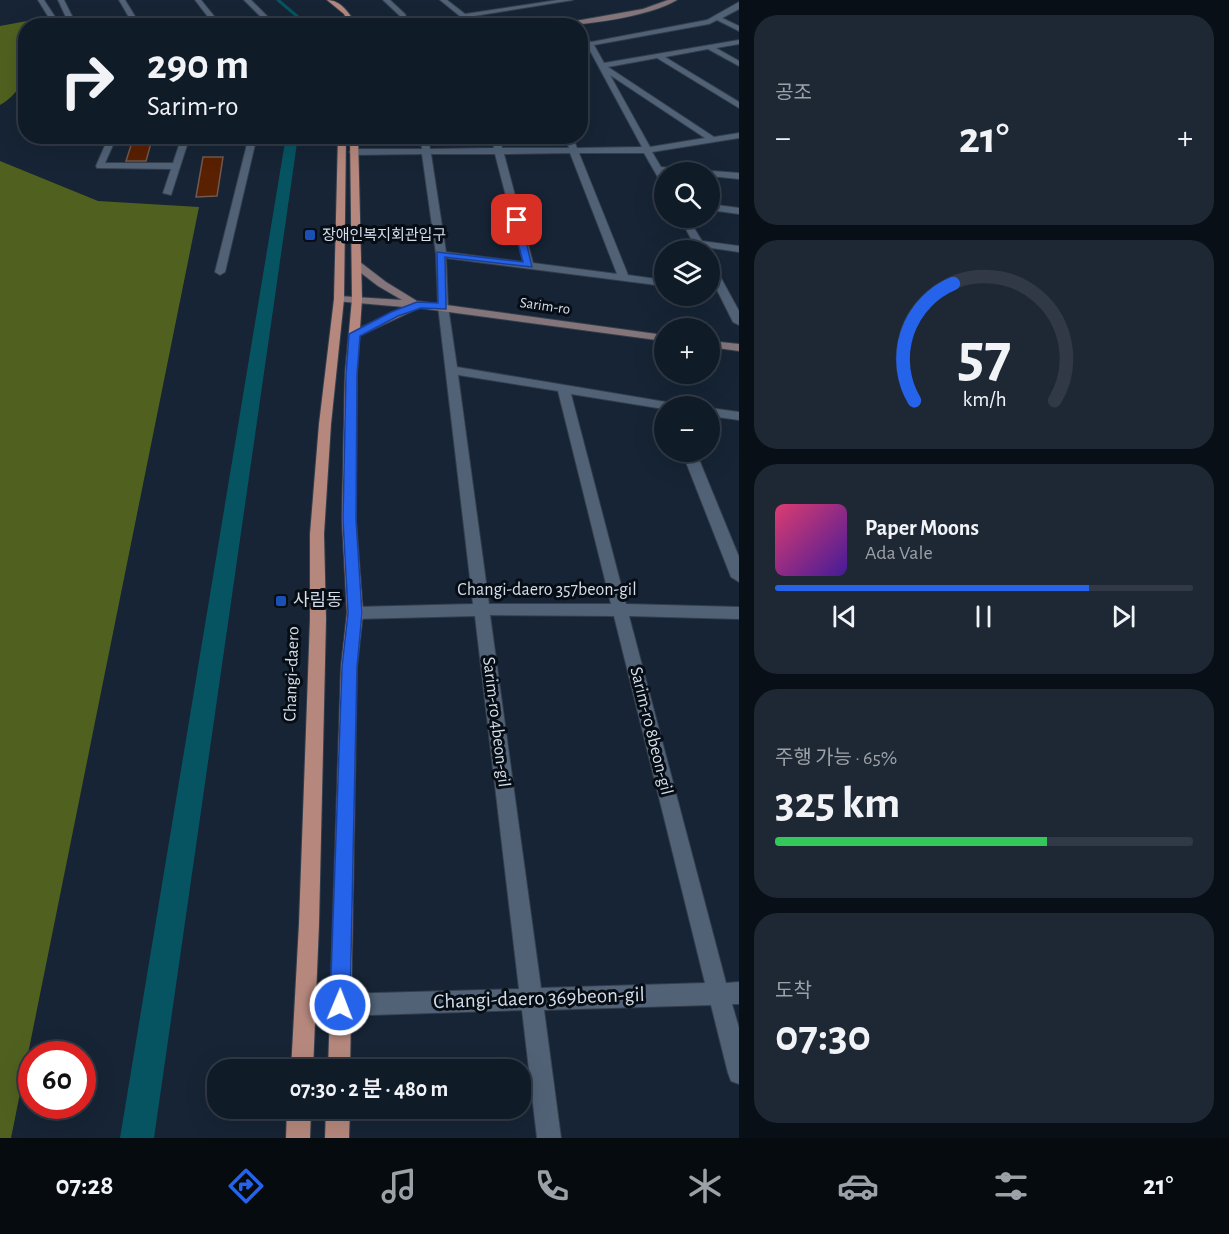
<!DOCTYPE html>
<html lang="ko">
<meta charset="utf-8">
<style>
body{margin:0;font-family:"Alegreya Sans","Noto Sans KR",sans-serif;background:#1e2834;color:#f1f3f6;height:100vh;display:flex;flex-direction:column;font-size:22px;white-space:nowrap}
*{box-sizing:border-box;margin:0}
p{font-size:20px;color:#9ca1a8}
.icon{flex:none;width:33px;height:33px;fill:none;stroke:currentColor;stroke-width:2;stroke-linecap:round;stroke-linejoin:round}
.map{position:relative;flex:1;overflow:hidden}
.details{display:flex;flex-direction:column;gap:15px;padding:15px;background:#090f16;width:490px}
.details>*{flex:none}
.top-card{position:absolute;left:18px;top:18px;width:570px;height:126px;border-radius:24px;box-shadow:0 6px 24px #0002,0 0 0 2px #303945;background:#101b28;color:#f1f3f6;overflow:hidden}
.tools{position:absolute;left:654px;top:162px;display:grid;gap:12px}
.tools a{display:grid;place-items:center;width:66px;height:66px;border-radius:50%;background:#101b28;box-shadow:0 6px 24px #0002,0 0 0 2px #303945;font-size:30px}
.speed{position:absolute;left:18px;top:1041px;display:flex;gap:12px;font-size:30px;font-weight:700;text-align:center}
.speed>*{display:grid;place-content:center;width:78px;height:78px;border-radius:50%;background:#101b28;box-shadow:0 6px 24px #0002,0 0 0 2px #303945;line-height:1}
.speed .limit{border:9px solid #d22;background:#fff;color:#111}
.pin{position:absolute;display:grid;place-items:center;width:51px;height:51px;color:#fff;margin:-26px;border-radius:12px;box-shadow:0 3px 9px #0006}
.me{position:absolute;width:66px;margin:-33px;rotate:1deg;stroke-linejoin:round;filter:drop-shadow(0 0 4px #0008)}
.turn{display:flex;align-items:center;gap:21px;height:126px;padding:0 30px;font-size:27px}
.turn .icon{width:78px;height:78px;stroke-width:2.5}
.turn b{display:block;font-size:42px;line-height:51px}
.big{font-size:45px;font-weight:600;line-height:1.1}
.details .tile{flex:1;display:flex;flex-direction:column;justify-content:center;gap:9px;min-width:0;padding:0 21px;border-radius:24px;background:#1e2834}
.details .dial{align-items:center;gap:0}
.dial svg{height:156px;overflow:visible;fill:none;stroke:#303945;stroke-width:7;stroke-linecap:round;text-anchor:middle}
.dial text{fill:#f1f3f6;stroke:none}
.song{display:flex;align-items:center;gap:18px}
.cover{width:72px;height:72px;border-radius:9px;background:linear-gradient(135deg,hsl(340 70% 55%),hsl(260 70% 35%))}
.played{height:6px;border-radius:3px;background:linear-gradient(90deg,#2563eb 75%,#303945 75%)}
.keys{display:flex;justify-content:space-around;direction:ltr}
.heat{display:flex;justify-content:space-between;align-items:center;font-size:33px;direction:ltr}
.charge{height:9px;border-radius:4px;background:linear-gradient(90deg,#34c759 65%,#303945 0)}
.trip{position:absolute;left:207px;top:1059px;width:324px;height:60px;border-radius:24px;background:#101b28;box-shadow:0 6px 24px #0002,0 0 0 2px #303945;font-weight:600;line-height:60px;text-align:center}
.menu{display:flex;height:96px;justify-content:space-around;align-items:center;background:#060b10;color:#9ca1a8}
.menu .icon{width:42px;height:42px}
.menu .active{color:#2563eb}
.menu b{font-size:27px;color:#f1f3f6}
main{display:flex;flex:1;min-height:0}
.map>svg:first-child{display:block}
.forest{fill:#50611f}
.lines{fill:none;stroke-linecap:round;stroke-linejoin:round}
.stream{stroke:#065461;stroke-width:3}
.canal{fill:#065461;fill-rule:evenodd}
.building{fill:#592001;stroke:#72584d;stroke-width:1.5}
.street-casing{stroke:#343e4d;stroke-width:2}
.secondary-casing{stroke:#343e4d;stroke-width:2}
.primary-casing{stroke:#343e4d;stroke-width:2}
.street{fill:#516277;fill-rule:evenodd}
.secondary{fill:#83757a;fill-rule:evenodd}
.primary{fill:#b6887d;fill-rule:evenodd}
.route{fill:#2563eb;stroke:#184099;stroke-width:1.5}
.transit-dot{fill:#1a4fb4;stroke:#070d15;stroke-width:2}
.labels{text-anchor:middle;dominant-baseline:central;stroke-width:6;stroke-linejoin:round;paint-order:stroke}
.far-poi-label{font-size:15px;fill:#d4dde9;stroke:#070d15;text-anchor:start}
.far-street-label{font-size:15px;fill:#d4dde9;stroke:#070d15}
.street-label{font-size:18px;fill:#d4dde9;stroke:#070d15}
.poi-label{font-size:18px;fill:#d4dde9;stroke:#070d15;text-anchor:start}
.near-street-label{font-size:21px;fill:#d4dde9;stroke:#070d15}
</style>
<main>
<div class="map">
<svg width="739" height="1138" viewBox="0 0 739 1138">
<rect width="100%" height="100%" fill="#162435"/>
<!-- forest -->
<path class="forest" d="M 43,18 L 47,25 L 26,26 C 26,59 33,85 0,105 L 0,26 Z
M 0,161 L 98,201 L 199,207 L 11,1138 L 0,1138 Z"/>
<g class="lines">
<!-- stream -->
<path class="stream" d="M 278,0 L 298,17 L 299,26"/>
<!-- canal -->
<path class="canal" d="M 286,136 L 298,136 L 154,1138 L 120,1138 Z"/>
</g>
<!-- building -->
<path class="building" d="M 134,136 L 153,136 L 146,161 L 126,161 Z
M 203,157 L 223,157 L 217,196 L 196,197 Z"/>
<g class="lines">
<!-- street casing -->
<g class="street-casing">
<path id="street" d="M 38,0 L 44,0 L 61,26 L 54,26 Z
M 58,0 L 64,0 L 77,26 L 70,26 Z
M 119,0 L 125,0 L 141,26 L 134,26 Z
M 195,0 L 201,0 L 222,26 L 215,26 Z
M 244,0 L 251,0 L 277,26 L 270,26 Z
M 383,0 L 390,0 L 405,14 L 410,26 L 404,26 L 400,16 Z
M 440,0 L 447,0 L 465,14 L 558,0 L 573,0 L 468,17 L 470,26 L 464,26 L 461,17 Z
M 739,2 L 739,9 L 722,18 L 739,26 L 739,31 L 717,20 L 709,24 L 594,45 L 604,63 L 739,40 L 739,44 L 716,48 L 739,61 L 739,66 L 708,49 L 665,57 L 739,102 L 739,108 L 657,58 L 608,67 L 714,137 L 739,133 L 739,138 L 652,152 L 661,167 L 739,173 L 739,179 L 710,176 L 710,172 L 664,172 L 664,184 L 660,181 L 644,153 L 579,153 L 628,275 L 664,280 L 664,286 L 446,258 L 448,306 L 457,367 L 666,402 L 672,406 L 664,406 L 664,409 L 571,394 L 626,604 L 739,607 L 739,619 L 629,616 L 726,983 L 739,982 L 739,1004 L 732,1004 L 739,1028 L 739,1084 L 731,1081 L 728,1073 L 711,1005 L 544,1010 L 561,1138 L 537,1138 L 522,1010 L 340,1016 L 332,1013 L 329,1005 L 332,997 L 340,994 L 519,989 L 475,616 L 355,619 L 349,617 L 347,613 L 349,609 L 355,607 L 473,604 L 438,306 L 436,254 L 422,154 L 353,155 L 349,152 L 353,149 L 422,149 L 420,136 L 428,136 L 430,149 L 494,148 L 491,136 L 499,136 L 502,148 L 569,148 L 564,136 L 572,136 L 577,148 L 642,147 L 588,47 L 580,48 L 580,44 L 583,43 L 580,42 L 580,37 L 591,42 L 707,20 ZM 610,75 L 705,138 L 650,147 ZM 570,153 L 617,274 L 533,263 L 504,154 ZM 431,154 L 495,154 L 523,262 L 446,252 ZM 458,375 L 558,391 L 611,604 L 489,604 ZM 490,615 L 614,616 L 705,983 L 541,988 Z
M 109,136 L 117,136 L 105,163 L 173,163 L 182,136 L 190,136 L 171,195 L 163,193 L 171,169 L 97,168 L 96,166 Z
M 249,136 L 257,136 L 225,272 L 220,275 L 215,272 Z
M 710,204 L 739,208 L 739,214 L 710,210 Z
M 680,218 L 688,218 L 702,241 L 739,246 L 739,252 L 705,247 L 707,250 L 697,250 Z
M 710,264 L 715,267 L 739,311 L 739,325 L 733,322 L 710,276 Z
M 710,408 L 739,412 L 739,420 L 710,416 Z
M 682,452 L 696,452 L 739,557 L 739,582 L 731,577 Z"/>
</g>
<!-- secondary casing -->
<g class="secondary-casing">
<path id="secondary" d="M 668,0 L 677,0 C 649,17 581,26 547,26 L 643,9 Z
M 352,262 L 360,262 L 386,282 L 417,301 L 664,335 L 664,341 L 419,308 L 359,336 L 351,336 L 351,332 L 404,307 L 335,301 L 334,299 L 339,296 L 402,300 L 378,286 L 352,266 Z
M 710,341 L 739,344 L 739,351 L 710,347 Z"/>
</g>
<!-- primary casing -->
<g class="primary-casing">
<path id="primary" d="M 327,0 C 341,0 350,14 357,26 L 350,26 L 344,14 Z
M 338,136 L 346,136 L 344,299 L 331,424 L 324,534 L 326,619 L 319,924 L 313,1070 L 291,1070 L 299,924 L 310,619 L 310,534 L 319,424 L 334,299 Z
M 350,136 L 358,136 L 362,299 L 357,374 L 356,520 L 363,613 L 357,667 L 350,1070 L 328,1070 L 341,667 L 347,613 L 342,520 L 345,374 L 352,299 Z
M 287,1108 L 311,1108 L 310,1138 L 286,1138 Z
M 326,1108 L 350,1108 L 349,1138 L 325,1138 Z"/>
</g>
<!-- street -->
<use href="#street" class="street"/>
<!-- secondary -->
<use href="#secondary" class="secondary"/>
<!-- primary -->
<use href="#primary" class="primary"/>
</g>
<!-- route -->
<path class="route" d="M 517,218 L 521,220 L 532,267 L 445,257 L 446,309 L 421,308 L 398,316 L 360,336 L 357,374 L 356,520 L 362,613 L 357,667 L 350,1005 L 347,1012 L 340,1015 L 333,1012 L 330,1005 L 342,667 L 348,613 L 343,520 L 346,374 L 349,334 L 391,312 L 417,302 L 438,303 L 437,252 L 523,262 L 512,220 Z"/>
<!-- markers -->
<g class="transit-dot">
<rect x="304" y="229" width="12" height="12" rx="3"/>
<rect x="275" y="595" width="12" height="12" rx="3"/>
</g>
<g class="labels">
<!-- far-poi labels -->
<g class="far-poi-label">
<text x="322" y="235">장애인복지회관입구</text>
</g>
<!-- far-street labels -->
<g class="far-street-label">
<text transform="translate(545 306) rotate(8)">Sarim-ro</text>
</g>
<!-- street labels -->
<g class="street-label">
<text x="547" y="590">Changi-daero 357beon-gil</text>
<text transform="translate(292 674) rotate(-88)">Changi-daero</text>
<text transform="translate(496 722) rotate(83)">Sarim-ro 4beon-gil</text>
<text transform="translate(651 731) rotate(76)">Sarim-ro 8beon-gil</text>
</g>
<!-- poi labels -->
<g class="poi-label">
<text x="293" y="601">사림동</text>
</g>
<!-- near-street labels -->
<g class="near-street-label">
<text transform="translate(539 998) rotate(-2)">Changi-daero 369beon-gil</text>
</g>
</g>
</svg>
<div class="tools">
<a><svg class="icon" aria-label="search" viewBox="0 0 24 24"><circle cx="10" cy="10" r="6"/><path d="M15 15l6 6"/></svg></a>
<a><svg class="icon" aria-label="layers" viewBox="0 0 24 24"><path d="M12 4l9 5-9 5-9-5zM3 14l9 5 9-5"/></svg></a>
<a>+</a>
<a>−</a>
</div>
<div class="speed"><div class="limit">60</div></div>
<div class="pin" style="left:517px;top:220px;background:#d93025"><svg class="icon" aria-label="arrive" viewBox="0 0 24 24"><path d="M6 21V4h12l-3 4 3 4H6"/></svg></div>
<svg class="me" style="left:340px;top:1005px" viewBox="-20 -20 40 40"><circle r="17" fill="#2563eb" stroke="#fff" stroke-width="3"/><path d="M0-11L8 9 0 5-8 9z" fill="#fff"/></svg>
<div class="trip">07:30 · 2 분 · 480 m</div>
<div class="top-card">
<div class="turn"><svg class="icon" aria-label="right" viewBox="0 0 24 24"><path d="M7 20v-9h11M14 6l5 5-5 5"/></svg><div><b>290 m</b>Sarim-ro</div></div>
</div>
</div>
<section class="details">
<div class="tile"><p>공조</p>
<div class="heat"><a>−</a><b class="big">21°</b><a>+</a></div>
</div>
<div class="tile dial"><svg viewBox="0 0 100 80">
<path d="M14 69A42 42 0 1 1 86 69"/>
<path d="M14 69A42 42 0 0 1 34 9" stroke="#2563eb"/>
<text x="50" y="56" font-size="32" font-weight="700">57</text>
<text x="50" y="72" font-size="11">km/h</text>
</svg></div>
<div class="tile">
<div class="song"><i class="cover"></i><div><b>Paper Moons</b><p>Ada Vale</p></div></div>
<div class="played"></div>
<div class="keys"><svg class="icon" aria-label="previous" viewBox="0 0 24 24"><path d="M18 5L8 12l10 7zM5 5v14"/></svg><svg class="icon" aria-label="pause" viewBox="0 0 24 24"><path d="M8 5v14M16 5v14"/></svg><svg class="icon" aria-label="next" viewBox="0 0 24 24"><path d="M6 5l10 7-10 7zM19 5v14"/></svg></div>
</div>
<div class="tile"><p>주행 가능 · 65%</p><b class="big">325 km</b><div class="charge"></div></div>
<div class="tile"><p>도착</p><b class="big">07:30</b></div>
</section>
</main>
<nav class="menu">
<b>07:28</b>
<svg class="icon active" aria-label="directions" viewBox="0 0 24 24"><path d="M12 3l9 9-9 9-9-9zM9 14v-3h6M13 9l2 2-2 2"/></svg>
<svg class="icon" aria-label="music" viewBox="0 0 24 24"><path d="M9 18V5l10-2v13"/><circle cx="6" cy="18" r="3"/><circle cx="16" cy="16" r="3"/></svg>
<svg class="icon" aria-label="phone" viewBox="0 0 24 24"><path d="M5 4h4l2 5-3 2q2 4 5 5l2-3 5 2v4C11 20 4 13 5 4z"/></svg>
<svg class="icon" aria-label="climate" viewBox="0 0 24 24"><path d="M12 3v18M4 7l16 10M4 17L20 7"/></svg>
<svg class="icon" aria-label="car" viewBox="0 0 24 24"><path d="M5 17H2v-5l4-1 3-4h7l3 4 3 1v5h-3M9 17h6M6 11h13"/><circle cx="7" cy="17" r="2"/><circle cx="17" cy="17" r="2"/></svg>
<svg class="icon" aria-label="filters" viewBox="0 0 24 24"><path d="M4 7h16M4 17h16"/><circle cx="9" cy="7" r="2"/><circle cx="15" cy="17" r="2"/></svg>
<b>21°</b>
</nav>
